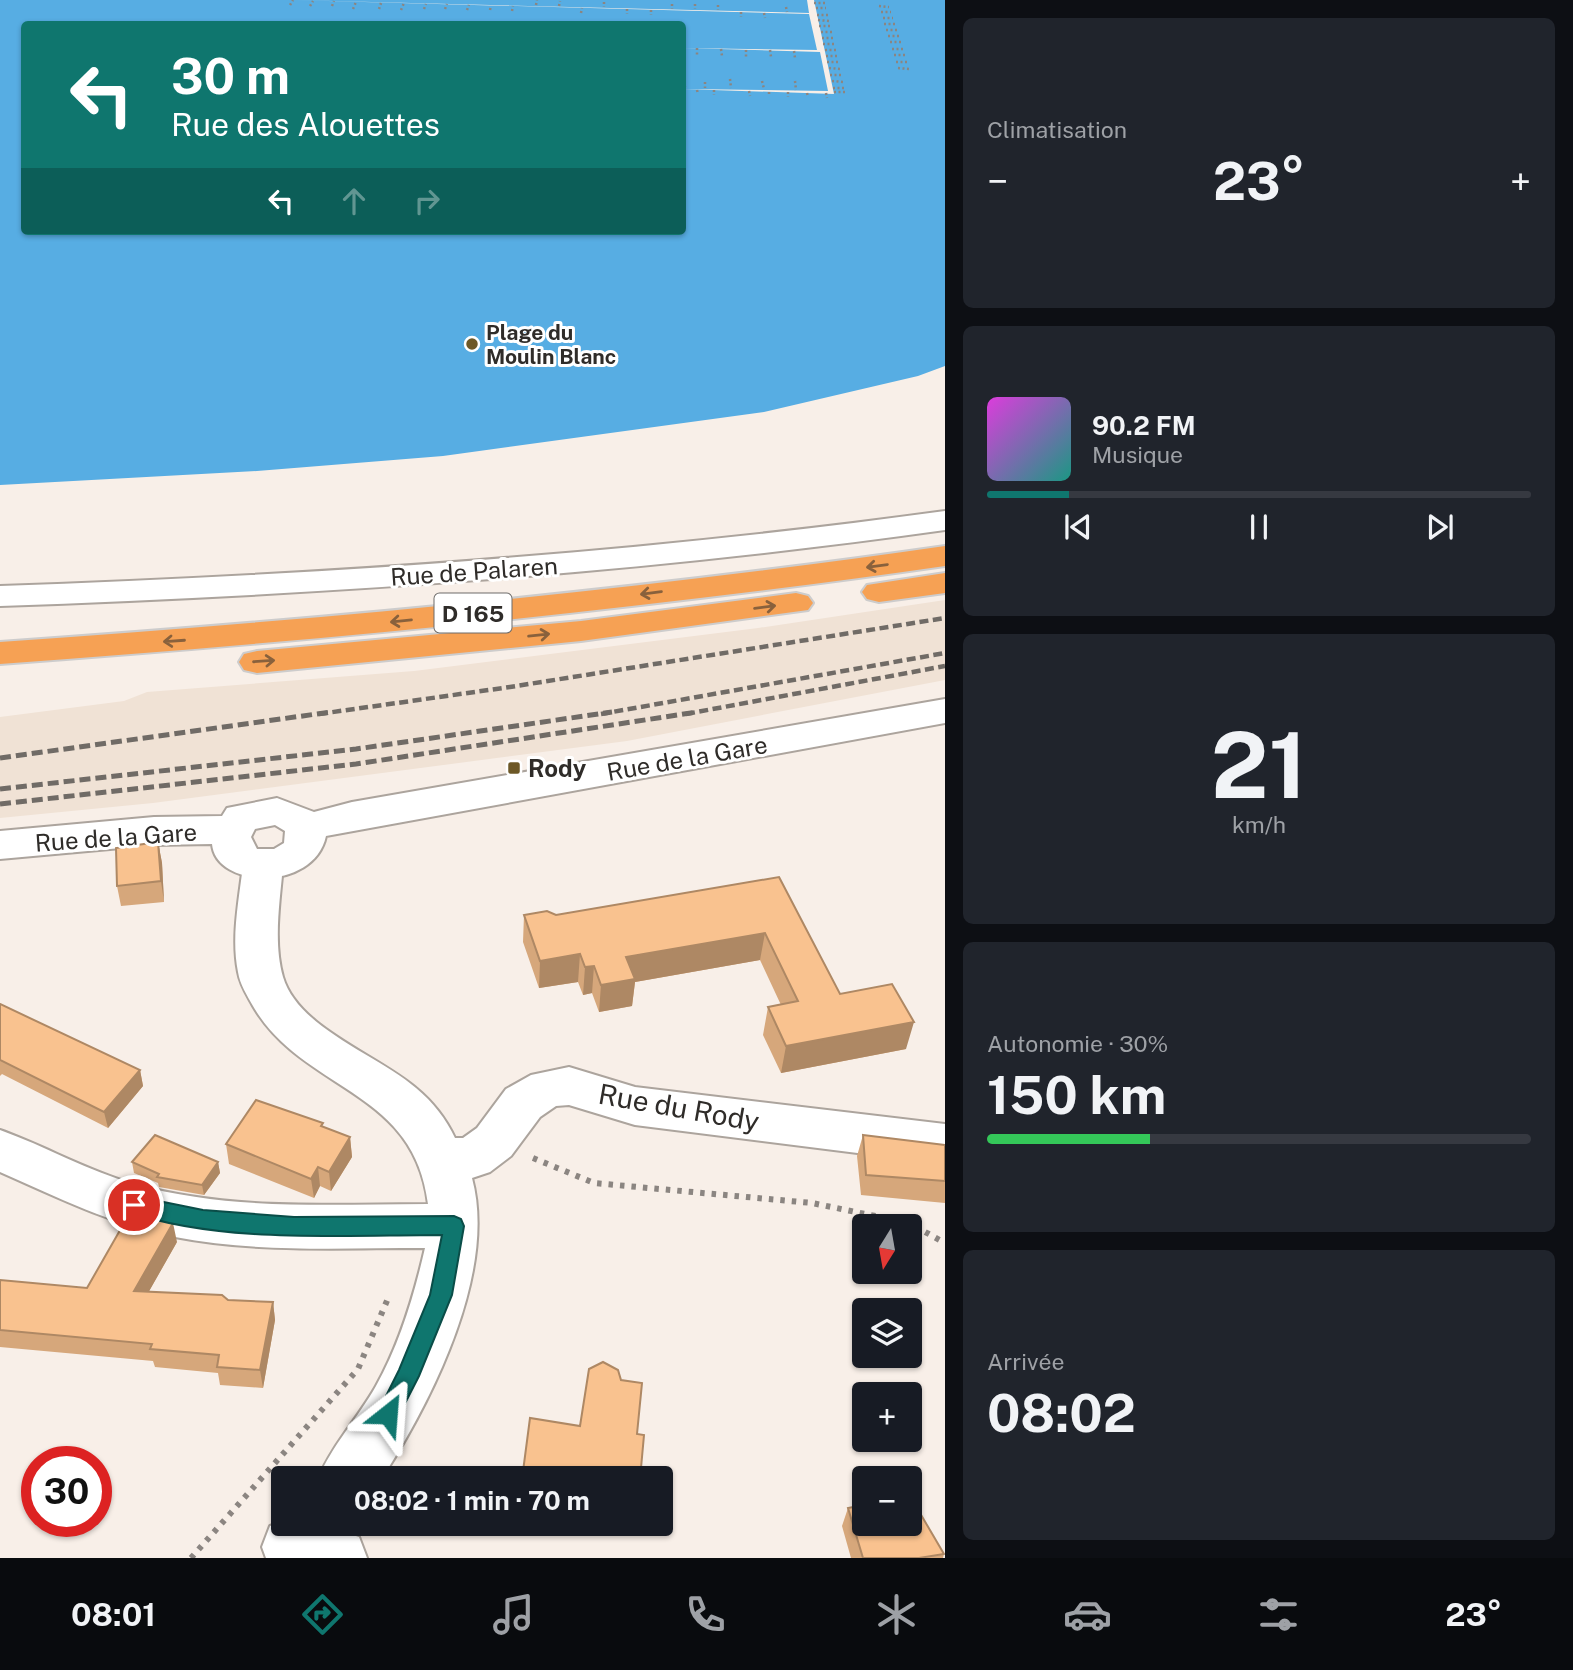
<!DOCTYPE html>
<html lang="fr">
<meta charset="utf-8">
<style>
body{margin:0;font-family:"Public Sans",sans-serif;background:#20242c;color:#f1f3f6;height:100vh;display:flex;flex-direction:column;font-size:26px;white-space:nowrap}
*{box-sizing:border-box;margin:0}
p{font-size:23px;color:#9ea1a6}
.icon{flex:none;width:38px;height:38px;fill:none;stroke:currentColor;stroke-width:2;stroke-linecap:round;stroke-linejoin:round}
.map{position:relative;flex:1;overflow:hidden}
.panel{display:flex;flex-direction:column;gap:18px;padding:18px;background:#0d0f14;width:628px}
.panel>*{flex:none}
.top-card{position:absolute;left:21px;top:21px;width:665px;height:214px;border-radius:7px;box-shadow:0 2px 5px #0004;background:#0f766e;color:#fff;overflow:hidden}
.needle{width:46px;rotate:191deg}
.tools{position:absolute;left:852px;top:1214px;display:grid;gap:14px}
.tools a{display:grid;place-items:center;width:70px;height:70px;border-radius:7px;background:#171b24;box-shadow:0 2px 5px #0004;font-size:35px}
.speed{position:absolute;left:21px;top:1446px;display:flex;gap:14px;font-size:35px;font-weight:700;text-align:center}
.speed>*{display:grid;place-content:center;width:91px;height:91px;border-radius:50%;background:#171b24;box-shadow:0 2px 5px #0004;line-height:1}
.speed .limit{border:10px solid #d22;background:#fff;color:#111}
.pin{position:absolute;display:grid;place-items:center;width:60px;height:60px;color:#fff;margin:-30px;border:4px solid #fff;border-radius:50%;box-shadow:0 2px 7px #0007}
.me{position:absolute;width:77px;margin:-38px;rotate:28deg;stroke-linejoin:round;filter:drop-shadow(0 0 5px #0008)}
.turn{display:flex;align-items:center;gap:24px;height:147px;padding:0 35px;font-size:32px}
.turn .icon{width:91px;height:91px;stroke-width:2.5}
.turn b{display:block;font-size:49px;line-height:60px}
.lanes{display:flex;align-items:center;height:66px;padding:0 35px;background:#0003;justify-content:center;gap:35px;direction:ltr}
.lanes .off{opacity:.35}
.big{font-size:52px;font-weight:700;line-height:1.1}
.panel .widget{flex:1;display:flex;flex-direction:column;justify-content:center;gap:10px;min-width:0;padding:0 24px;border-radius:10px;background:#20242c}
.panel .dial{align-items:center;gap:0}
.dial b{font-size:91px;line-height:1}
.song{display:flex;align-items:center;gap:21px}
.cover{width:84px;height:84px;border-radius:10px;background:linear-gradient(135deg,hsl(300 70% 55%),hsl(170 70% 35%))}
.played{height:7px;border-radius:4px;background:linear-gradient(90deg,#0f766e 15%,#363941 15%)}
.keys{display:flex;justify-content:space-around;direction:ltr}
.heat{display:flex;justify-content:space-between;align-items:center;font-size:38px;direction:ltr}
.charge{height:10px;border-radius:5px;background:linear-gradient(90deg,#34c759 30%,#363941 0)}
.trip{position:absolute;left:271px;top:1466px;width:402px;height:70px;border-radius:7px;background:#171b24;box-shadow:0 2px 5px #0004;font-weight:700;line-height:70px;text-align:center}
.dock{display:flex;height:112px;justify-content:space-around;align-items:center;background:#090b0e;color:#9ea1a6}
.dock .icon{width:49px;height:49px}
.dock .selected{color:#0f766e}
.dock b{font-size:32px;color:#f1f3f6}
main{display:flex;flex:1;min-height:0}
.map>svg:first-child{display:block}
.built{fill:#f0e2d5}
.water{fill:#57ade3;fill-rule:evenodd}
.pier{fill:#f8efe8}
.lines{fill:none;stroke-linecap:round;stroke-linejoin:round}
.street-casing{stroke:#aca49d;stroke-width:4}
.secondary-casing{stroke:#aca49d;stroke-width:4}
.highway-casing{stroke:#cdcccc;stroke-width:4}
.path-far1{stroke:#8b8581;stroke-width:2.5;stroke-dasharray:2 2.5;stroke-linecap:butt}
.path{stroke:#8b8581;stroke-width:6;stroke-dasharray:4.5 7;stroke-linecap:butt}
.street{fill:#fff;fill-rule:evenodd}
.secondary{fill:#fff;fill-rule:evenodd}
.highway{fill:#f6a154;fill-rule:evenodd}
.rail-far1{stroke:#706b66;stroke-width:4.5;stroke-dasharray:9 4.5;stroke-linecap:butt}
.rail{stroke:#706b66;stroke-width:5;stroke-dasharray:11 5;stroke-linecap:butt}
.wall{fill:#d6a77b}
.shaded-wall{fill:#ae8864}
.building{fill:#f9c28f;stroke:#ae8864;stroke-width:2}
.oneway{stroke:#89613c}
.route{fill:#0f766e;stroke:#0a4d48;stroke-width:2}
.poi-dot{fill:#6d5827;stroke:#fff;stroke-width:2.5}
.labels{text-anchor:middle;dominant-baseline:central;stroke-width:6;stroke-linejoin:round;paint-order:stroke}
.far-poi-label{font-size:21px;font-weight:bold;fill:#2f2c29;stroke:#fff;text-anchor:start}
.shield{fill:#fff;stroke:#6d6b69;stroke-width:2}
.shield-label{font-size:23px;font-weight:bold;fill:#2f2c29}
.street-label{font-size:24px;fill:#2f2c29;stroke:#fff}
.poi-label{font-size:24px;font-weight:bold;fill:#2f2c29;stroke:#fff;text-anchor:start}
.near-street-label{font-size:28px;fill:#2f2c29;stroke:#fff}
</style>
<main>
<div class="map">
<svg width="945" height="1558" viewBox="0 0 945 1558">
<rect width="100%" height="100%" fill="#f8efe8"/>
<!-- built -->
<path class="built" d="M 945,600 L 945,680 L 627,741 L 153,803 L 0,818 L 0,717 L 124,701 L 147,692 L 414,671 L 758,628 Z"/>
<!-- water -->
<path class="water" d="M 0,0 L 945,0 L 945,366 L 918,376 L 764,412 L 443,456 L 257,471 L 0,485 ZM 24,24 L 682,24 L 682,231 L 24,231 Z"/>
<!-- pier -->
<path class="pier" d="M 292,0 L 809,13 L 807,0 L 814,0 L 834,94 L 683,89 L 828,91 L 820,52 L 683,48 L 817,50 L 809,14 Z"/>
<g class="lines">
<!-- street casing -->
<g class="street-casing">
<path id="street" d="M 945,511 L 945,530 C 631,574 317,595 0,606 L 0,586 C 316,575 631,554 945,511 Z
M 263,851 L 277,855 L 283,865 C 280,901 273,942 283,977 C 298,1028 378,1055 416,1088 C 433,1102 446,1119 455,1138 L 463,1138 L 477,1128 L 506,1089 L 531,1075 L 569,1067 L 635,1087 L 945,1124 L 945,1164 L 635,1125 L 569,1105 L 556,1106 L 540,1117 L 511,1156 L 490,1172 L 472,1178 C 497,1271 433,1398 384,1475 L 381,1479 L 318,1479 C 332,1445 358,1418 376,1386 C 400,1343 414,1296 425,1248 C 341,1248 257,1253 175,1237 C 113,1225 57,1197 0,1172 L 0,1130 C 45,1146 88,1171 134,1184 C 230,1211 329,1204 428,1204 C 414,1088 303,1092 253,1006 C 247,995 240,985 238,972 C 231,937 239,900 243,865 L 249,855 Z
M 284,1521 L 284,1524 L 319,1524 L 359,1537 L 367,1558 L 266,1558 L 262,1547 L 270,1526 Z"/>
</g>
<!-- secondary casing -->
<g class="secondary-casing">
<path id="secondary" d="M 945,699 L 945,723 L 326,836 C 314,892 216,889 212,844 L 154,845 L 0,859 L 0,831 L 154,817 L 222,816 L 227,808 L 277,798 L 314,812 L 352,802 ZM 275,825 L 285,831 L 284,843 L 274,849 L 257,849 L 251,837 L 255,829 Z"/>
</g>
<!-- highway casing -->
<g class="highway-casing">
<path id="highway" d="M 945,546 L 945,566 C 631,611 316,641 0,664 L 0,642 C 316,620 631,591 945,546 Z
M 945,573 L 945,593 L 879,602 L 867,599 L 862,592 L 867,585 Z
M 796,593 L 808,596 L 813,603 L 808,610 L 581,641 L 257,673 L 244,670 L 239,662 L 244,654 L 257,651 L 581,621 Z"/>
</g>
<!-- path-far1 -->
<path class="path-far1" d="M 604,2 L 604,7
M 814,3 L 825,3
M 672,4 L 672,9
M 695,4 L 695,9
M 290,5 L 293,0
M 536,5 L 537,0
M 718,5 L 718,10
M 310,6 L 313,1
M 332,6 L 334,1
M 559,6 L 560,1
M 879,6 L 889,7
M 786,7 L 787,12
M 816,8 L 826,8
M 353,9 L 356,2
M 379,9 L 381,3
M 424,9 L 426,4
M 445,9 L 447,4
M 627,9 L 627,14
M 401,10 L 404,3
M 467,10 L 469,5
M 490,10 L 491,6
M 651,10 L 651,15
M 512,11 L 513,6
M 741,12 L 741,17
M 881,12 L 891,12
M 581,13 L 582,8
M 764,13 L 765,18
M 817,15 L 828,15
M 883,18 L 893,18
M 818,20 L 829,21
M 884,24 L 895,24
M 819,26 L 831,26
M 886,30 L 897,30
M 821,32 L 832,32
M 888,36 L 899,36
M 822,38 L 834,38
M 890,42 L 901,42
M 823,44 L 835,44
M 697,48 L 697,55
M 721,49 L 722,56
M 892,49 L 903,49
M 746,50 L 746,57
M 770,50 L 771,57
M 825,50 L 836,50
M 794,51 L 795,58
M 894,55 L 905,55
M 826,56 L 838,56
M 827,62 L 839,62
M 896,62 L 907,62
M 829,68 L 841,69
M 898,68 L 909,69
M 830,75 L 842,75
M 730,79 L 731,88
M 684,81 L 685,87
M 762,81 L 764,89
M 795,81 L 796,90
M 832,81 L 844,82
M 705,82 L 705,88
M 833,88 L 846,88
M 697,90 L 698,94
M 714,90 L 714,95
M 749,91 L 750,96
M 769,92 L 769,96
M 788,92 L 788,97
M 834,92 L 846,92
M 807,93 L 808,97
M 826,93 L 827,98"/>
<!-- path -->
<path class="path" d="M 533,1158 L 594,1183 L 812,1203 L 909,1223 L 945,1243
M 191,1558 L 358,1369 L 389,1296"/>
<!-- street -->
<use href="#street" class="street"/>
<!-- secondary -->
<use href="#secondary" class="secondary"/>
<!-- highway -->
<use href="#highway" class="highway"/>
<!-- rail-far1 -->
<path class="rail-far1" d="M 319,714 L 510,687 L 945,618
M 601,714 L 945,653
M 686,714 L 945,666"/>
<!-- rail -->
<path class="rail" d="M 0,758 L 331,712
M 0,789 L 356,749 L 612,712
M 0,804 L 356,764 L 697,712"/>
</g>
<!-- wall -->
<path class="wall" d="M 158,842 L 162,863 L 164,902 L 121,906 L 117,886 Z
M 779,877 L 840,994 L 906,1049 L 781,1073 L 763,1035 L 768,1007 L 781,1005 L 760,960 L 635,982 L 632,1006 L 599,1012 L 592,993 L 583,995 L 578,982 L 539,988 L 523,942 L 524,915 L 556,915 Z
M 0,1004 L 140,1070 L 143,1086 L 108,1128 L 2,1074 L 0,1076 Z
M 324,1127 L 350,1137 L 352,1157 L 331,1191 L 320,1186 L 314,1198 L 229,1164 L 226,1144 Z
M 863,1135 L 945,1145 L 945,1203 L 861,1195 L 857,1156 Z
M 132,1162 L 218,1162 L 220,1173 L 204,1195 L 159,1187 L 158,1183 L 134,1173 Z
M 177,1242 L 149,1291 L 228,1300 L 273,1302 L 275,1320 L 263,1388 L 220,1385 L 218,1373 L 155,1367 L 153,1361 L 0,1347 L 0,1280 L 87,1288 Z
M 848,1508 L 944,1554 L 943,1558 L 851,1558 L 842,1526 Z"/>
<!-- shaded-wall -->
<path class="shaded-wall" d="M 158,842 L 162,863 L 164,902 L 161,881 Z
M 765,933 L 760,960 L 635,982 L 632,1006 L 599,1012 L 601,985 L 626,957 Z
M 580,954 L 578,982 L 539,988 L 540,961 Z
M 594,966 L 592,993 L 583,995 L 585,967 Z
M 914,1022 L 906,1049 L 781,1073 L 786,1046 Z
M 140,1070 L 143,1086 L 108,1128 L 104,1112 Z
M 350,1137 L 352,1157 L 331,1191 L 329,1172 Z
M 218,1162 L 220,1173 L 204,1195 L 202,1185 Z
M 318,1167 L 320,1186 L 314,1198 L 311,1179 Z
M 173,1223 L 177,1242 L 139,1309 L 134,1291 Z
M 273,1302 L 275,1320 L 263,1388 L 260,1370 Z"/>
<!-- building -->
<path class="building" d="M 158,842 L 161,881 L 117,886 L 116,848 Z
M 779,877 L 840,994 L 892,984 L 914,1022 L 786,1046 L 768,1007 L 798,1001 L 765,933 L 626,957 L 635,979 L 601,985 L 594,966 L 585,967 L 580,954 L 540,961 L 524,915 L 547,911 L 556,915 Z
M 0,1004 L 140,1070 L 104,1112 L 0,1060 Z
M 256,1100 L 323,1123 L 321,1126 L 350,1137 L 329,1172 L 318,1167 L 311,1179 L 226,1144 Z
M 155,1135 L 218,1162 L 202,1185 L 157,1177 L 159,1174 L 132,1162 Z
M 863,1135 L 945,1145 L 945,1181 L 866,1175 Z
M 131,1211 L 173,1223 L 134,1291 L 222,1295 L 228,1300 L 273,1302 L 260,1370 L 217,1367 L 219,1355 L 150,1349 L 152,1344 L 0,1330 L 0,1280 L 87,1288 Z
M 603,1362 L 618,1370 L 621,1380 L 642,1383 L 637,1434 L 644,1435 L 640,1479 L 522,1479 L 530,1418 L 580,1426 L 589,1369 Z
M 910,1496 L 944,1554 L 919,1558 L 863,1558 L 848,1508 L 864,1505 L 864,1524 L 910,1524 Z"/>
<!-- one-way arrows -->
<defs><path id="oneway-shaft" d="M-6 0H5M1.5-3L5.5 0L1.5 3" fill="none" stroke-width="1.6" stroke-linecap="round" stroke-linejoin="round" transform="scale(1.75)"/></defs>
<g class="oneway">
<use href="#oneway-shaft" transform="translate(877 566) rotate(172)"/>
<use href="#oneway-shaft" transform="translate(651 593) rotate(173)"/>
<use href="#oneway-shaft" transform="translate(765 607) rotate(-7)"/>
<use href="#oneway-shaft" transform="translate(401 621) rotate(174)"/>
<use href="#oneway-shaft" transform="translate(539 635) rotate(-6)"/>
<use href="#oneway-shaft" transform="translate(174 641) rotate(176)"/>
<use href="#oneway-shaft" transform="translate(264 661) rotate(-4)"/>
</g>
<!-- route -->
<path class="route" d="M 134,1196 L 203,1210 L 294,1217 L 454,1216 L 461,1219 L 464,1226 L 452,1295 L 419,1376 L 396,1421 L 388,1425 L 380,1421 L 377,1414 L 399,1370 L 430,1295 L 442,1235 C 344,1235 219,1244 126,1211 L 123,1205 L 126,1199 Z"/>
<!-- markers -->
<g class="poi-dot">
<circle cx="472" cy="344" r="7"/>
<rect x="507" y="761" width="14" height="14" rx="3.5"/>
</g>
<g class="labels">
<!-- far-poi labels -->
<g class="far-poi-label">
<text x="486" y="332">Plage du<tspan x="486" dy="24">Moulin Blanc</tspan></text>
</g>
<!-- shield labels -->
<rect class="shield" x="434.5" y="593.5" width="77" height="39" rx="5"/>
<g class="shield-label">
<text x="473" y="613">D 165</text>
</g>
<!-- street labels -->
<g class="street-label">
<text transform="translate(474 571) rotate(-4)">Rue de Palaren</text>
<text transform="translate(687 758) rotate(-10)">Rue de la Gare</text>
<text transform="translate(116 837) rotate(-4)">Rue de la Gare</text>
</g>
<!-- poi labels -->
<g class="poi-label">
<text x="528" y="768">Rody</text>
</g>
<!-- near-street labels -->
<g class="near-street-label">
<text transform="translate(679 1107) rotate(10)">Rue du Rody</text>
</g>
</g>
</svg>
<div class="tools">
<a><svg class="needle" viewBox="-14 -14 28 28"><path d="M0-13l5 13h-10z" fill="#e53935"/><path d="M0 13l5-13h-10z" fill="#9ea1a6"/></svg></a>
<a><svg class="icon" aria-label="layers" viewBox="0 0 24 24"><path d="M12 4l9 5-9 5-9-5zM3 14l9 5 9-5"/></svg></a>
<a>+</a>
<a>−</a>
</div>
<div class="speed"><div class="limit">30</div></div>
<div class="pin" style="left:134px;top:1205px;background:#d93025"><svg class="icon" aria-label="arrive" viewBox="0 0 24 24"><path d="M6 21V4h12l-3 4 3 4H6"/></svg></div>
<svg class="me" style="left:388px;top:1414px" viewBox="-20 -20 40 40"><path d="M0-17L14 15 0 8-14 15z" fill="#0f766e" stroke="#fff" stroke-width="4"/></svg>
<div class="trip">08:02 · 1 min · 70 m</div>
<div class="top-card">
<div class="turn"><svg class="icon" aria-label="left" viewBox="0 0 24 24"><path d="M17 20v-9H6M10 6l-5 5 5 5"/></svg><div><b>30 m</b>Rue des Alouettes</div></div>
<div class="lanes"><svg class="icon" aria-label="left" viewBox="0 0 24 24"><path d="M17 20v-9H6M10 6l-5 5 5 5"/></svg><svg class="icon off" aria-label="ahead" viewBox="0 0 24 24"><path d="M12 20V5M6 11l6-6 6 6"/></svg><svg class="icon off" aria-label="right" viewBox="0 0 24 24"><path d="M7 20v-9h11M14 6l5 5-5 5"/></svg></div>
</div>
</div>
<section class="panel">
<div class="widget"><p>Climatisation</p>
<div class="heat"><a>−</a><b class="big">23°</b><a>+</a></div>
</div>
<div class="widget">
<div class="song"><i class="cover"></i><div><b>90.2 FM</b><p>Musique</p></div></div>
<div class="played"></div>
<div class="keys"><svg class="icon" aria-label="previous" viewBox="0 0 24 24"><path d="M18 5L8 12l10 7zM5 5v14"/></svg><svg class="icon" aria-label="pause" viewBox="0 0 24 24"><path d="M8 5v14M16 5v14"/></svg><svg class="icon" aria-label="next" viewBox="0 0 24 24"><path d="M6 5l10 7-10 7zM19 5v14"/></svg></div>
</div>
<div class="widget dial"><b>21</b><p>km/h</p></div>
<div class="widget"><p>Autonomie · 30%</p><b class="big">150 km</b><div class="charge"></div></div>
<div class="widget"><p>Arrivée</p><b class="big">08:02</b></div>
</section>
</main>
<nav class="dock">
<b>08:01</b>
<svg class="icon selected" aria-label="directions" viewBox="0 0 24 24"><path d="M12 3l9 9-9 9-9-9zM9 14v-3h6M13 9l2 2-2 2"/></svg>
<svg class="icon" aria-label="music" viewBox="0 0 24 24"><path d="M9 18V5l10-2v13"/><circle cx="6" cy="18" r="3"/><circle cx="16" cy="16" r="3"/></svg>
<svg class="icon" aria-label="phone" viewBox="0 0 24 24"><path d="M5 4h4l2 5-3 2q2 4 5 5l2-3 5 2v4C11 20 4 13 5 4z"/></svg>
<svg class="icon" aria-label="climate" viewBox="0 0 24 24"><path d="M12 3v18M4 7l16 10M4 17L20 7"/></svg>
<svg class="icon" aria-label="car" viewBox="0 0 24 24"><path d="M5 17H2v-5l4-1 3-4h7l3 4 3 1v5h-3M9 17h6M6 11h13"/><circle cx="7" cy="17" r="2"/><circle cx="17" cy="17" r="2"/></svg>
<svg class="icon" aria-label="filters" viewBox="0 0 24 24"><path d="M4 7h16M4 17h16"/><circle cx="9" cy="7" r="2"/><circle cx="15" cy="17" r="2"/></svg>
<b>23°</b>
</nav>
